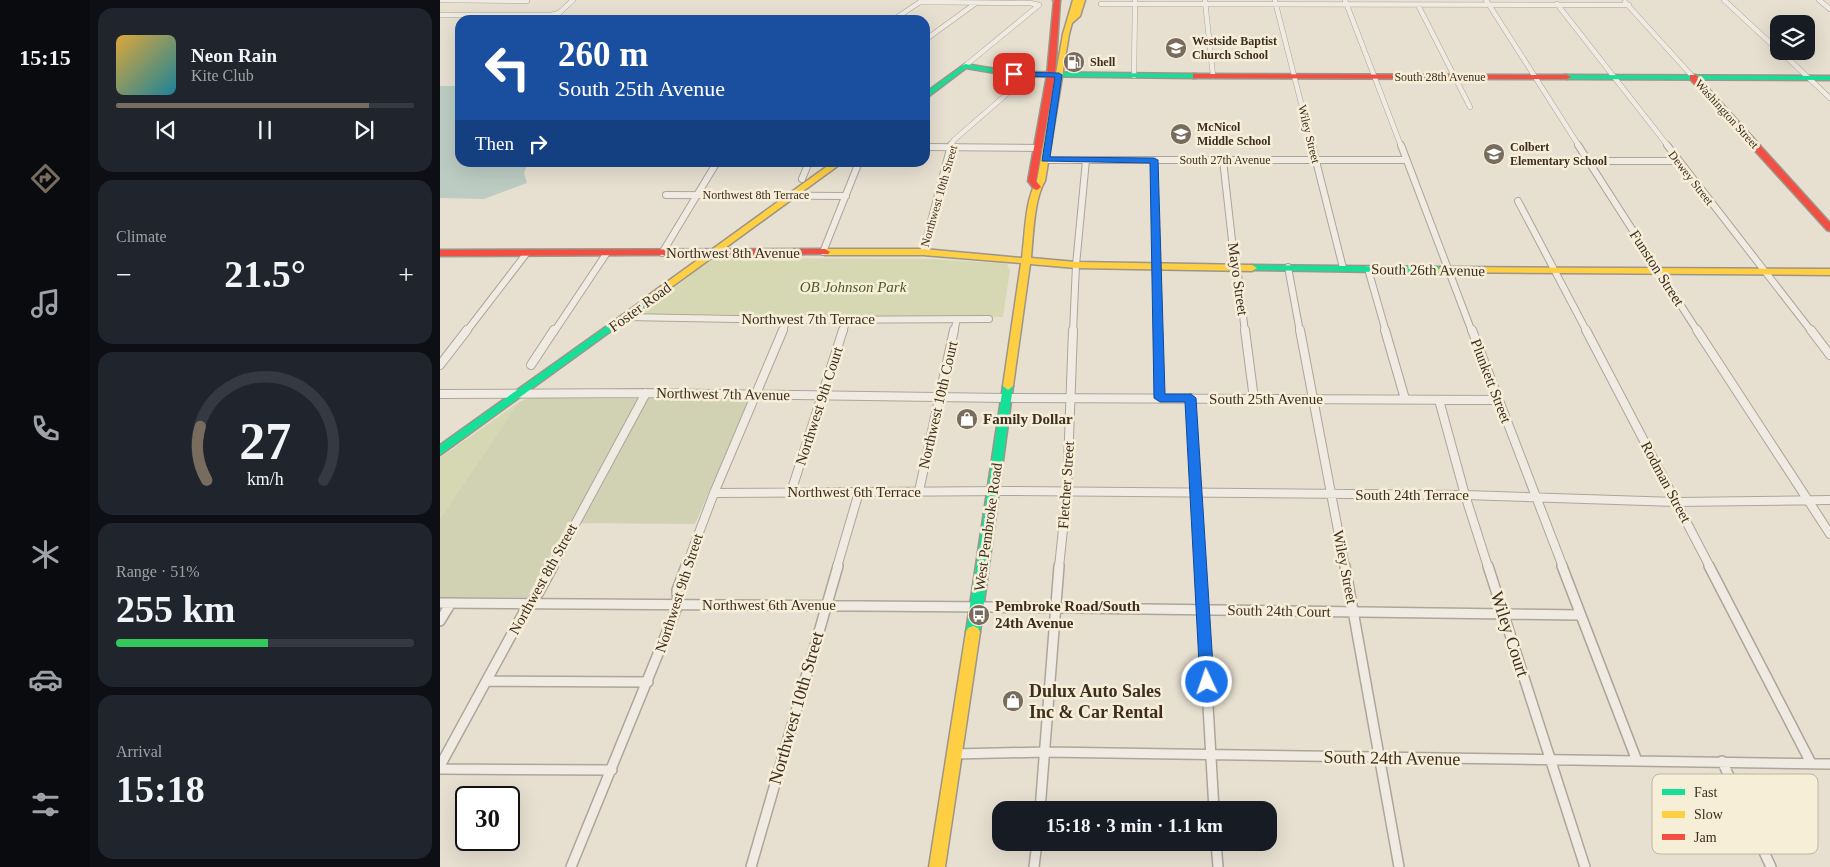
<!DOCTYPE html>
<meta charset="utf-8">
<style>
body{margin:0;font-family:"Times New Roman",serif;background:#20242c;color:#f1f3f6;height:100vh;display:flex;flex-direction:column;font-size:19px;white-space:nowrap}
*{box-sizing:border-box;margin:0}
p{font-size:16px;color:#9ea1a6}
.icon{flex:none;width:28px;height:28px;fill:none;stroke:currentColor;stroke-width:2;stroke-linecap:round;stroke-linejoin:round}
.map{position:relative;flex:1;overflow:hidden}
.details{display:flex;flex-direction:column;gap:8px;padding:8px;background:#0d0f14;width:350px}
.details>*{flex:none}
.banner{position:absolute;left:15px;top:15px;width:475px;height:152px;border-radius:15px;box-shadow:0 5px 20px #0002;background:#1a4fa0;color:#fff;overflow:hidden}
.tools{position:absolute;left:1330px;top:15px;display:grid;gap:10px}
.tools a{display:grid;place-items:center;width:45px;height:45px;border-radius:10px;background:#171b24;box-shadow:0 5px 20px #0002;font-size:25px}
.speed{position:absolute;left:15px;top:786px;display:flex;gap:10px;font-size:25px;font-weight:700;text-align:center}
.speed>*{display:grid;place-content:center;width:65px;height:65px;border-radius:50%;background:#171b24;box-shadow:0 5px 20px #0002;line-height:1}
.speed .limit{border:2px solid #111;border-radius:8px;background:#fff;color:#111}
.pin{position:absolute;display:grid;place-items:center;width:42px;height:42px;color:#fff;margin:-21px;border-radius:10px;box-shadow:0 2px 8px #0006}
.me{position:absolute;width:55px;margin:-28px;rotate:357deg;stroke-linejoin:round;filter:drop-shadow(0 0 4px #0008)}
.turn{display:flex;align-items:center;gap:18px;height:105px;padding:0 20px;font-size:22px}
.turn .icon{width:65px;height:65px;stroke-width:2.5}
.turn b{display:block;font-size:35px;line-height:42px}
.then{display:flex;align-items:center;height:48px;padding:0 20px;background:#0003;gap:10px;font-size:19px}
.big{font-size:38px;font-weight:600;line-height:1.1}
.details .card{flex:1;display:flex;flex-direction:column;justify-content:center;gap:8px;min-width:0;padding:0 18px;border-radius:15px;background:#20242c}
.details .dial{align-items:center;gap:0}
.dial svg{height:130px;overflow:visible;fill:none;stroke:#363941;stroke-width:7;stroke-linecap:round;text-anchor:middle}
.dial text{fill:#f1f3f6;stroke:none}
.song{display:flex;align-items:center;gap:15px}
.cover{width:60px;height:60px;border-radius:8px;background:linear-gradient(135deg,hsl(40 70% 55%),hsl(190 70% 35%))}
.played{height:5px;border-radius:2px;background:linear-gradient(90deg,#786c5e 85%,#363941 85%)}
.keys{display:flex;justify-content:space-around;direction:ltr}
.heat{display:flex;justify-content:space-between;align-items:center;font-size:28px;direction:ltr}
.charge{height:8px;border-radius:4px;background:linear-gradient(90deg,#34c759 51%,#363941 0)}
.trip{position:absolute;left:552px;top:801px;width:285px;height:50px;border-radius:15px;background:#171b24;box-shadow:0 5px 20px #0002;font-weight:600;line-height:50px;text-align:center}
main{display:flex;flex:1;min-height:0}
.tab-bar{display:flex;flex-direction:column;width:90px;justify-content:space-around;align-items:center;background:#090b0e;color:#9ea1a6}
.tab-bar .icon{width:35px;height:35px}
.tab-bar .selected{color:#786c5e}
.tab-bar b{font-size:22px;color:#f1f3f6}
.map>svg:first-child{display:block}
.green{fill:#d6d7b3}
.cemetery{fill:#d1d1b3}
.water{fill:#bcccc2}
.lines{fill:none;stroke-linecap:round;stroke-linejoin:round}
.street-far3-casing{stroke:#ada599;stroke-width:5.5}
.street-far2-casing{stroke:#ada599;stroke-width:8}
.street-far1-casing{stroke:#ada599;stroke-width:10}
.street-casing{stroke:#ada599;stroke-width:12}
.fast-casing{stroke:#9c958a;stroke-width:3}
.slow-casing{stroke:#9c958a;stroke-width:3}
.jam-casing{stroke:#9c958a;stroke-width:3}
.street-far3{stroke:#efebe3;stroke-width:4.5}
.street-far2{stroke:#efebe3;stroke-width:6}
.street-far1{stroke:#efebe3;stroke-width:8}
.street{stroke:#efebe3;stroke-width:9}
.fast{fill:#16e098;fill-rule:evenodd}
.slow{fill:#ffcf43;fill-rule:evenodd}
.jam{fill:#f24e42;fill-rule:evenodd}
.route{fill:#1a73e8;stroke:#114b97}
.labels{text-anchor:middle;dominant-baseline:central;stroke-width:5;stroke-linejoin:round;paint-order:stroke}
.far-poi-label{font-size:12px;font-weight:bold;fill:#3d2e20;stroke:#f7eed8;text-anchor:start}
.far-street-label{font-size:12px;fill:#3d2e20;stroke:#f7eed8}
.street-label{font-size:15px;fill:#3d2e20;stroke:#f7eed8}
.park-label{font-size:15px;font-style:italic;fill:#4d5a26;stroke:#f7eed8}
.poi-label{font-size:15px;font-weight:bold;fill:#3d2e20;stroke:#f7eed8;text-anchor:start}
.near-street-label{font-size:18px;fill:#3d2e20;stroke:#f7eed8}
.near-poi-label{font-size:18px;font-weight:bold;fill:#3d2e20;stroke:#f7eed8;text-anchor:start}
.key{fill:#f7eed8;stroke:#bfb4a1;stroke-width:1}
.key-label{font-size:14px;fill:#3d2e20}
</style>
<main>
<nav class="tab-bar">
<b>15:15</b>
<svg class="icon selected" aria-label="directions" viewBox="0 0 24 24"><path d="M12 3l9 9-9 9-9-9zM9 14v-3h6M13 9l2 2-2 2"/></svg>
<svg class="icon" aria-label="music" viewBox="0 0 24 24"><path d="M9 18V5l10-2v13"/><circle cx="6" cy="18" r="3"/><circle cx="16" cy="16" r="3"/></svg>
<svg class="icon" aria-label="phone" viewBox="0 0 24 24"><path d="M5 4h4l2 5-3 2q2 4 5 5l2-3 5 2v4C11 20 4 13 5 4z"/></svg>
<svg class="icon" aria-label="climate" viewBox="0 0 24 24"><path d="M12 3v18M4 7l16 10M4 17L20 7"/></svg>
<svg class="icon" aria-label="car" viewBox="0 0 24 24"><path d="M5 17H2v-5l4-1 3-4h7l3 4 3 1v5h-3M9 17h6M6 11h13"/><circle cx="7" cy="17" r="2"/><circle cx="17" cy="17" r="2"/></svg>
<svg class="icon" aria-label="filters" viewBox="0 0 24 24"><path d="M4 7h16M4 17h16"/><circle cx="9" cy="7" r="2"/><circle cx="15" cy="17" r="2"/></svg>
</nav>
<section class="details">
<div class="card">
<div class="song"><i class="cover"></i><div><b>Neon Rain</b><p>Kite Club</p></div></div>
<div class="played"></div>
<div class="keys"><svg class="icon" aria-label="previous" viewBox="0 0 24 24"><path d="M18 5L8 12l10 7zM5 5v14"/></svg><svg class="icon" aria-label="pause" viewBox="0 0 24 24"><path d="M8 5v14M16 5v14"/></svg><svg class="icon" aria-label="next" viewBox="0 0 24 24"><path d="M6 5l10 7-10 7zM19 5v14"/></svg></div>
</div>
<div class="card"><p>Climate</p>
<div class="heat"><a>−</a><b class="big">21.5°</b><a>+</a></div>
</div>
<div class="card dial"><svg viewBox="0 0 100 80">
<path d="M14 69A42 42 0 1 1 86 69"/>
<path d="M14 69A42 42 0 0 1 10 36" stroke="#786c5e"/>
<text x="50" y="56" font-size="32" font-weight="700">27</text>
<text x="50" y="72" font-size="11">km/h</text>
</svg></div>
<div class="card"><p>Range · 51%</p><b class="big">255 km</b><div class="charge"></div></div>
<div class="card"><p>Arrival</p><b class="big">15:18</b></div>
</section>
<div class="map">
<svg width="1390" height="867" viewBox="0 0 1390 867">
<rect width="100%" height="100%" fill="#e7e0d1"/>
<!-- green -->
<path class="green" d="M 273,258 L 493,259 C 518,261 542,261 567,264 L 570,270 L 563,317 L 200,314 Z
M 79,402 L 0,519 L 0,458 Z"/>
<!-- cemetery -->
<path class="cemetery" d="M 89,398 L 309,399 L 255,524 L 128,523 L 87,597 L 0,597 L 0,519 L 79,402 Z"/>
<!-- water -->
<path class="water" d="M 0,86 L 20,86 L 20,162 L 88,163 L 84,173 L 87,183 L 44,199 L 0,198 Z"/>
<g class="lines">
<!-- street-far3 casing -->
<g class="street-far3-casing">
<path id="street-far3" d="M 0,0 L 87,1
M 905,0 L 961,146
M 1046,0 L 1139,146
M 1284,0 L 1339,51
M 1379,0 L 1390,9
M 765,1 L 773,76
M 835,1 L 872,146
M 480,2 L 590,3 L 599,5 L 525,66
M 1185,2 L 1253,77
M 661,4 L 1189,5
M 1117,4 L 1228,146
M 978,5 L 1030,107
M 0,15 L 111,15 L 119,13 L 133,0
M 453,20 L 480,2
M 485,40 L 536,3
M 1340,51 L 1390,98
M 694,76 L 695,1
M 510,146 L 514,140 L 568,93 L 574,74"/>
</g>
<!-- street-far2 casing -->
<g class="street-far2-casing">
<path id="street-far2" d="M 872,145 L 903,268
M 961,145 L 1032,332
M 1138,145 L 1258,332
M 1227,145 L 1372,332
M 485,147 L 599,148
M 605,160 L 966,160
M 714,160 L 718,332
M 783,160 L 795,267 L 798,274 L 805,332
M 1148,161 L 1238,161
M 362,179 L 369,162
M 226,195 L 406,196
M 1078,201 L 1147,332
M 383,252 L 419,162
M 483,252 L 511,145
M 222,253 L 277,162
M 848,267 L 860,332
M 928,269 L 946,332
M 186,317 L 347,320 L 549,319
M 26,332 L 86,254
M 114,332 L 166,254
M 342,332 L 347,320
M 403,332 L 407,319
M 514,332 L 517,319
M 633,332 L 636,265 L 646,160"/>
</g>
<!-- street-far1 casing -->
<g class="street-far1-casing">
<path id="street-far1" d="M 718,330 L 720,398
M 805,330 L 814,399
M 860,330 L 905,567
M 945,330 L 965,399
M 1032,330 L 1123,567
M 1146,330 L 1270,567
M 1257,330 L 1390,534
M 1371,330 L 1390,355
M 0,365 L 27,330
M 91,365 L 114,330
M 0,394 L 206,393 L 565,398 L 1057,400
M 751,398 L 760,567
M 999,400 L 1025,495 L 1048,567
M 479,491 L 514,330
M 351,492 L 403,330
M 274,493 L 565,491 L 1025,495 L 1236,502 L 1390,500
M 112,567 L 206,393
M 246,567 L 274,493 L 343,330
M 397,567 L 419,492
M 619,567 L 627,492 L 633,330"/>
</g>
<!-- street casing -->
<g class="street-casing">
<path id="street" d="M 760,566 L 774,810
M 905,566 L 959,867
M 1048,566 L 1145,867
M 1122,566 L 1197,761
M 1269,566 L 1371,763
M 0,603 L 550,607 L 1140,615
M 0,621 L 11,603
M 47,681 L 208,682
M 514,754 L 606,752 L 1390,764
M 1282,761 L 1331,867
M 0,766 L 85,610 L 99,592 L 113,566
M 0,769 L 172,770
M 600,810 L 619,566
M 776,842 L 778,867
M 131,867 L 238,605 L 237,590 L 246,566
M 311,867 L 398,566
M 594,867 L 597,842"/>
</g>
<!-- fast casing -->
<g class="fast-casing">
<path id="fast" d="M 525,64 L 574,72 L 756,74 L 760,76 L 756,78 L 574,76 L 526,68 L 485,99 L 485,93 Z
M 1124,75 L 1390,76 L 1390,80 L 1127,79 L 1123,77 Z
M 812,265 L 1002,267 L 1007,270 L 1002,273 L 809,270 L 807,268 Z
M 212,294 L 217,297 L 215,299 L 0,455 L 0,445 Z
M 568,382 L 573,386 L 540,632 L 538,636 L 533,638 L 528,636 L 526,632 L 563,386 Z"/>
</g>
<!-- slow casing -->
<g class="slow-casing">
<path id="slow" d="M 613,0 L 619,0 L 620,1 L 617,3 Z
M 633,0 L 645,0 L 640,16 L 632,23 L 629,34 L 605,181 C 594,198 593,237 591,258 L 636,262 L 812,265 L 817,268 L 812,271 L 636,268 L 590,264 L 573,386 L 568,390 L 563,386 L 581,263 L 483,255 L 385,255 L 380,252 L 385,249 L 483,249 L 582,258 C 585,237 585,198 597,181 L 623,34 Z
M 393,162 L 403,162 L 215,299 L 209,299 L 207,297 L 209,295 Z
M 1002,267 L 1390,269 L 1390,275 L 999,272 L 997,270 Z
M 533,626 L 538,628 L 540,632 L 505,867 L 489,867 L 526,632 L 528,628 Z"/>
</g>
<!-- jam casing -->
<g class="jam-casing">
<path id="jam" d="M 614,0 L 620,0 L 615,75 L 596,181 L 601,187 L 597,190 L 594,189 L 588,181 L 607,75 Z
M 753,74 L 1127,75 L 1131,77 L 1127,79 L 756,78 L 753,78 Z
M 1250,75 L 1256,75 L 1390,223 L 1390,231 L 1387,230 L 1250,79 Z
M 385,249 L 390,252 L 388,254 L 0,256 L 0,250 Z"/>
</g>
<!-- street-far3 -->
<use href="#street-far3" class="street-far3"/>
<!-- street-far2 -->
<use href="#street-far2" class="street-far2"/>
<!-- street-far1 -->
<use href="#street-far1" class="street-far1"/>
<!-- street -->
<use href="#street" class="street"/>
<!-- fast -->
<use href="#fast" class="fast"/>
<!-- slow -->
<use href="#slow" class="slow"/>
<!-- jam -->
<use href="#jam" class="jam"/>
</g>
<!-- route -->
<path class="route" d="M 574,72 L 619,73 L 622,75 L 610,157 L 714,158 L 718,160 L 725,394 L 751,394 L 756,398 L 774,682 L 772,687 L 767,689 L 762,687 L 760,682 L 745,402 L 720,402 L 714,398 L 710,163 L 602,161 L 615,77 L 571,76 L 571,73 Z"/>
<!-- icons -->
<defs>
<g id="school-disc" transform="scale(1.125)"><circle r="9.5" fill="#786c5e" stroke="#f7eed8"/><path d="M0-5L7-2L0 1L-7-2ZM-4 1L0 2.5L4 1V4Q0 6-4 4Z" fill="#fff"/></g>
<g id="fuel-disc" transform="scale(1.125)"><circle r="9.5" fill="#786c5e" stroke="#f7eed8"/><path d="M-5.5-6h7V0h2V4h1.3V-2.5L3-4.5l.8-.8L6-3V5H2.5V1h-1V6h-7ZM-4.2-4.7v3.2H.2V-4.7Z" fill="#fff"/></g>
<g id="shop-disc" transform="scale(1.125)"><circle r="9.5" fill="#786c5e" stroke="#f7eed8"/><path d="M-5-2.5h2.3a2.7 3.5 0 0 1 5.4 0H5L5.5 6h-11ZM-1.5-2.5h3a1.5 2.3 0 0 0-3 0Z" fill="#fff"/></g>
<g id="bus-disc" transform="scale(1.125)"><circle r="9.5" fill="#786c5e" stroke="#f7eed8"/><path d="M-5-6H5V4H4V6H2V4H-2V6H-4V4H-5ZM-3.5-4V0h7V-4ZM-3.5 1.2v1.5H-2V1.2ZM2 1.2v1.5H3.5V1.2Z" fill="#fff"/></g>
</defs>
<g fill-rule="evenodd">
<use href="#school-disc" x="736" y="48"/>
<use href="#fuel-disc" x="634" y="62"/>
<use href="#school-disc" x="741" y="134"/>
<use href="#school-disc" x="1054" y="154"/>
<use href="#shop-disc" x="527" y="419"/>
<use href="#bus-disc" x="539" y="615"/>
<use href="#shop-disc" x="573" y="701"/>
</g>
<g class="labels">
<!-- far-poi labels -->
<g class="far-poi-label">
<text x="752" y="41">Westside Baptist<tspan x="752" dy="14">Church School</tspan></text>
<text x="650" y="62">Shell</text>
<text x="757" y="127">McNicol<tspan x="757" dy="14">Middle School</tspan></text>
<text x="1070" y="147">Colbert<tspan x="1070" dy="14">Elementary School</tspan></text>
</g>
<!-- far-street labels -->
<g class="far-street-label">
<text x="1000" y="77">South 28th Avenue</text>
<text transform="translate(1287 114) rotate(48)">Washington Street</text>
<text transform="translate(869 134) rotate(76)">Wiley Street</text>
<text x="785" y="160">South 27th Avenue</text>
<text transform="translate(1251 178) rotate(52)">Dewey Street</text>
<text x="316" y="195">Northwest 8th Terrace</text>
<text transform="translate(499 196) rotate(-74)">Northwest 10th Street</text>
</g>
<!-- street labels -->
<g class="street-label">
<text x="293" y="253">Northwest 8th Avenue</text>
<text transform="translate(1217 268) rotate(57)">Funston Street</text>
<text transform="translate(988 270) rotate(1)">South 26th Avenue</text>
<text transform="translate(798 279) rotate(82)">Mayo Street</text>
<text transform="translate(200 307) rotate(-36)">Foster Road</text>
<text x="368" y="319">Northwest 7th Terrace</text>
<text transform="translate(1051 381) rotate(69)">Plunkett Street</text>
<text transform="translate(283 394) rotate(1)">Northwest 7th Avenue</text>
<text x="826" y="399">South 25th Avenue</text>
<text transform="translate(498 405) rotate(-77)">Northwest 10th Court</text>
<text transform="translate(379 406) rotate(-72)">Northwest 9th Court</text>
<text transform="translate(1226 482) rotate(62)">Rodman Street</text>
<text transform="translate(626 485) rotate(-86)">Fletcher Street</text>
<text x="414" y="492">Northwest 6th Terrace</text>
<text x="972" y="495">South 24th Terrace</text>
<text transform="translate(548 527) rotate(-82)">West Pembroke Road</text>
<text transform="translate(905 567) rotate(79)">Wiley Street</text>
<text transform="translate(103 579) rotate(-61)">Northwest 8th Street</text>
<text transform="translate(239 593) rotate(-72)">Northwest 9th Street</text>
<text x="329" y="605">Northwest 6th Avenue</text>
<text transform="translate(839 611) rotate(1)">South 24th Court</text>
</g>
<!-- park labels -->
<g class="park-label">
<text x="413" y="287">OB Johnson Park</text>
</g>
<!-- poi labels -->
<g class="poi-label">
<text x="543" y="419">Family Dollar</text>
<text x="555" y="606">Pembroke Road/South<tspan x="555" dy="17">24th Avenue</tspan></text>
</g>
<!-- near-street labels -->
<g class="near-street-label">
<text transform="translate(1070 634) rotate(72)">Wiley Court</text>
<text transform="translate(356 708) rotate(-74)">Northwest 10th Street</text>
<text transform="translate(952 758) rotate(1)">South 24th Avenue</text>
</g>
<!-- near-poi labels -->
<g class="near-poi-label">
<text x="589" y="691">Dulux Auto Sales<tspan x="589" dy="21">Inc &amp; Car Rental</tspan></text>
</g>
</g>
<!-- legend -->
<rect x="1212" y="774" width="166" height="80" rx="8" class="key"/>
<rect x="1222" y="789" width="23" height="6" fill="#16e098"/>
<rect x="1222" y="811" width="23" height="7" fill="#ffcf43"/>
<rect x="1222" y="834" width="23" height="6" fill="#f24e42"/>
<g class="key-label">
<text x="1254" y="797">Fast</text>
<text x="1254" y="819">Slow</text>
<text x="1254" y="842">Jam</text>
</g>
</svg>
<div class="tools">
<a><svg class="icon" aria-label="layers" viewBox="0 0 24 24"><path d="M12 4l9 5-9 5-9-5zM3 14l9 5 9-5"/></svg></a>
</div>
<div class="speed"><div class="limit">30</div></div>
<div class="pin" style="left:574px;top:74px;background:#d93025"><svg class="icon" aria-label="arrive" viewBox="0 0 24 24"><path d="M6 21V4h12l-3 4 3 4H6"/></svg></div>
<svg class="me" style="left:767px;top:682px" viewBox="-20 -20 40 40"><circle r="17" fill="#1a73e8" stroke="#fff" stroke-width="3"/><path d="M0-11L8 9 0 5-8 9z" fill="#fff"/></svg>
<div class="trip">15:18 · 3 min · 1.1 km</div>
<div class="banner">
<div class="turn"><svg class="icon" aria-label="left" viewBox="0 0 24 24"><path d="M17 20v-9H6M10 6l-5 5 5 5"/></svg><div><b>260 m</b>South 25th Avenue</div></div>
<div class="then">Then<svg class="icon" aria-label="right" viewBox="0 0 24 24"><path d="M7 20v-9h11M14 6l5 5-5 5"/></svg></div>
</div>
</div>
</main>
